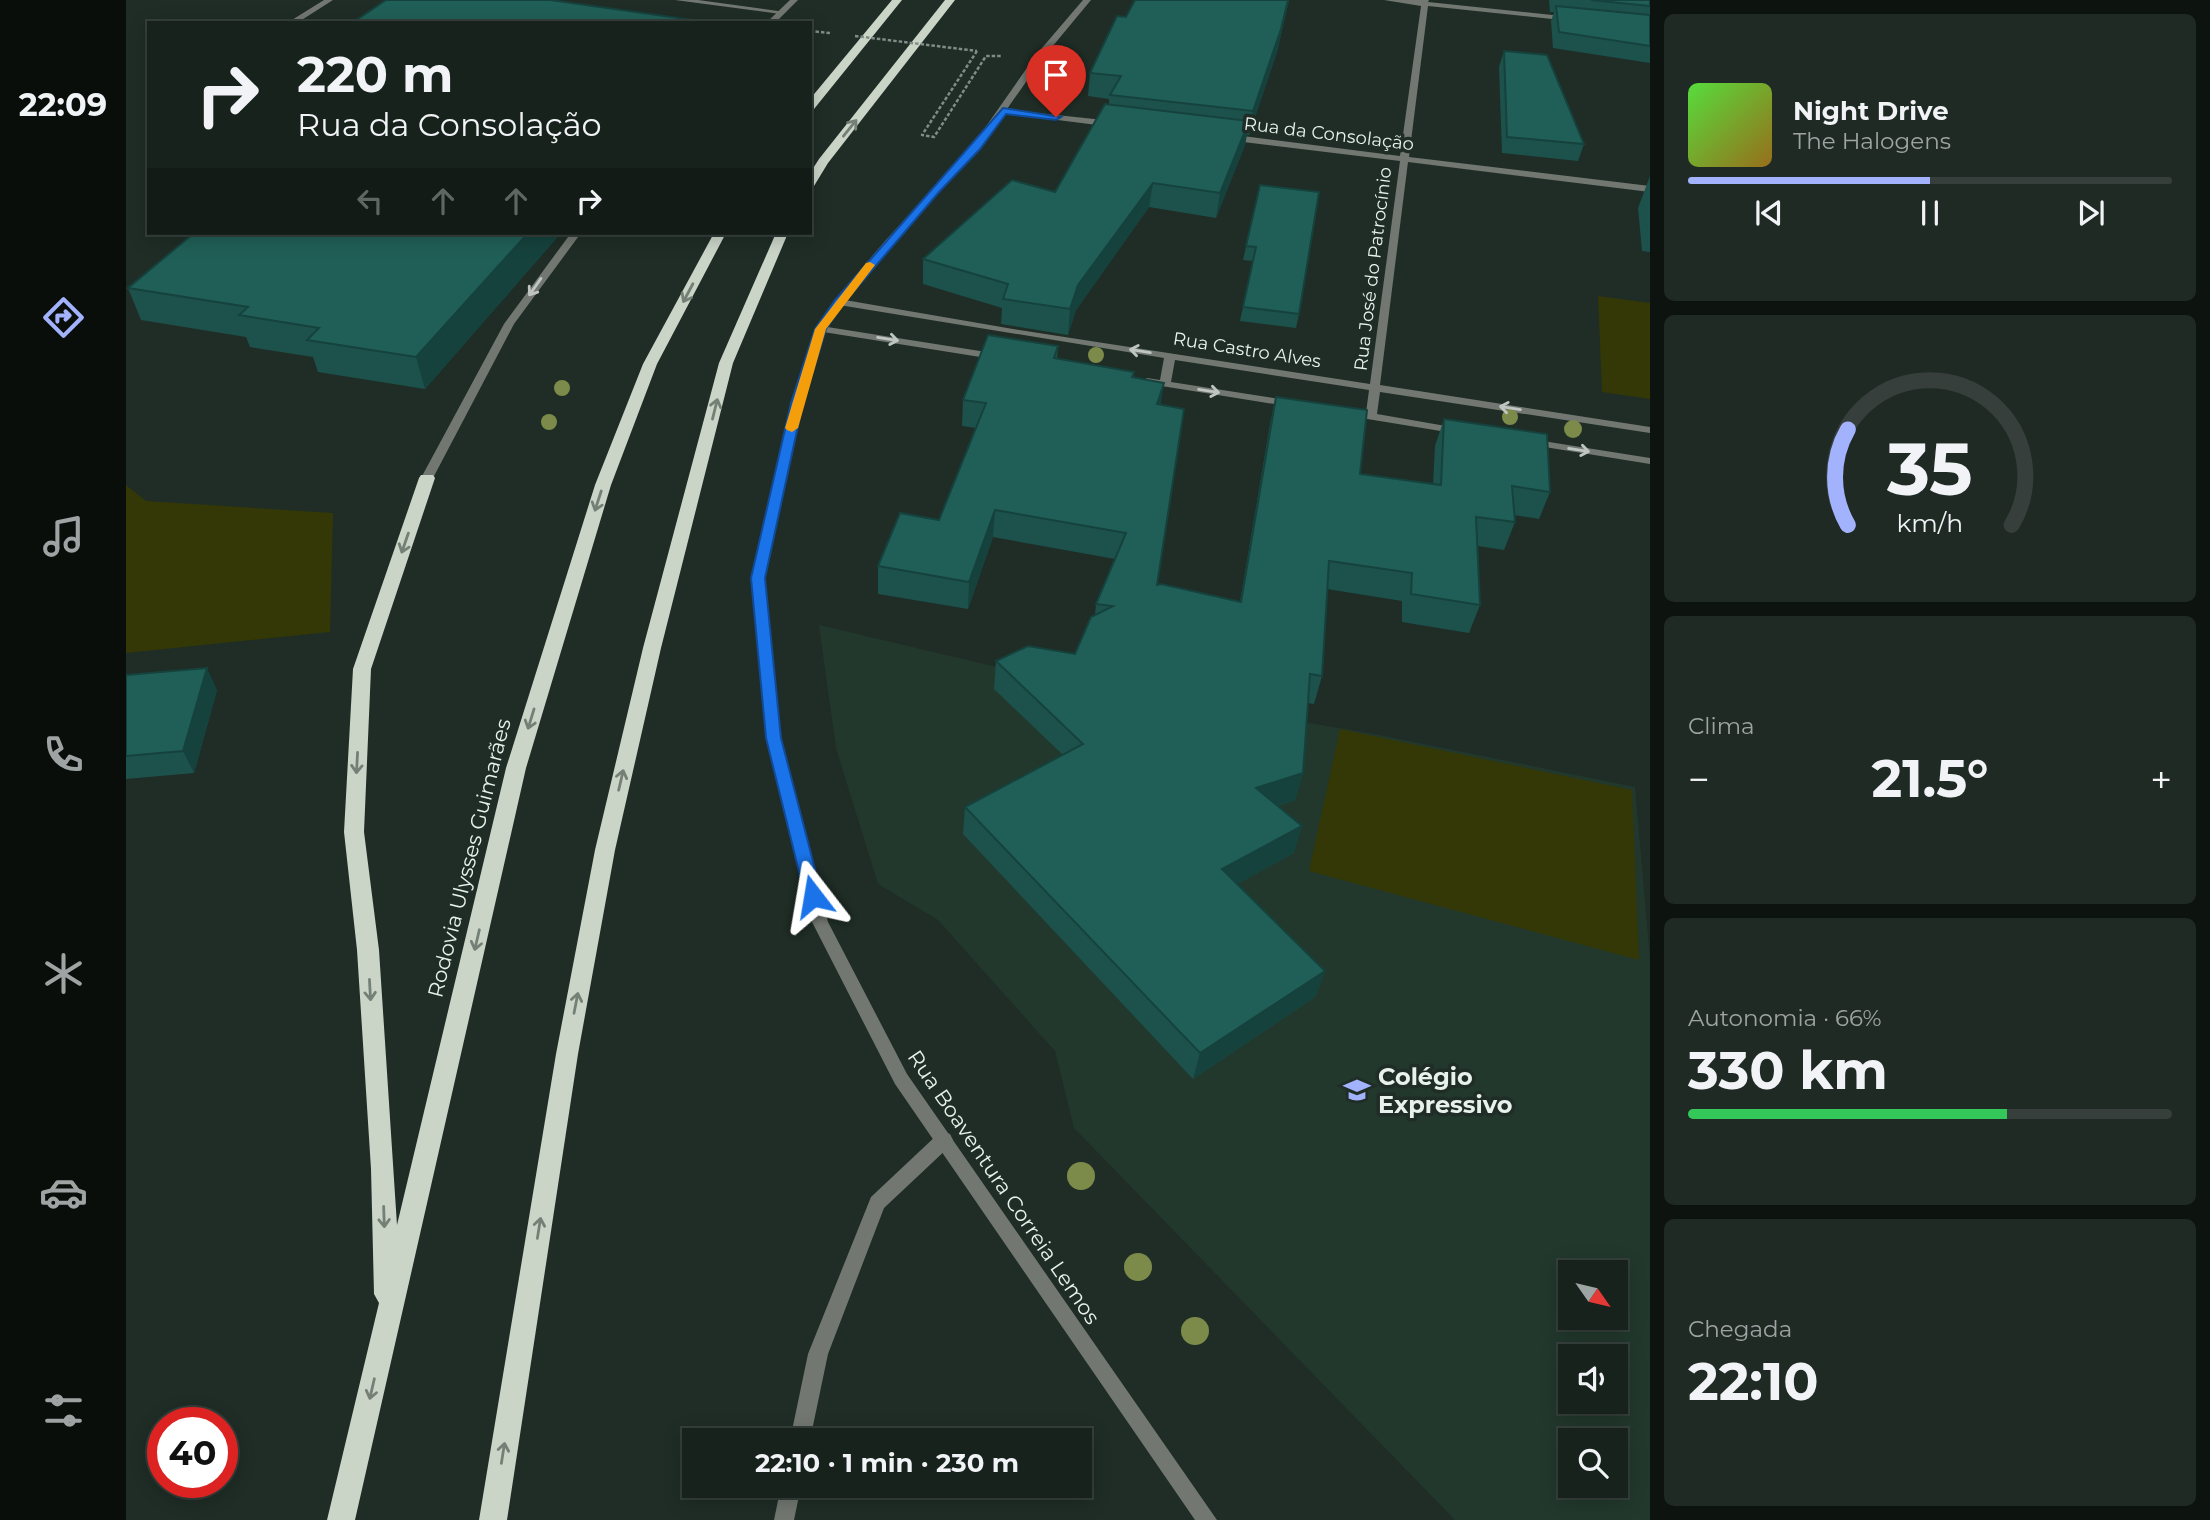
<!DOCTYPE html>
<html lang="pt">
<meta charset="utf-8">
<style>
body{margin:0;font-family:Montserrat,sans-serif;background:#202a25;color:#f1f3f6;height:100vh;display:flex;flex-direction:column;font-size:26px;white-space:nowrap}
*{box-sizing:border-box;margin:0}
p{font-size:23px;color:#9ea4a3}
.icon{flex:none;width:38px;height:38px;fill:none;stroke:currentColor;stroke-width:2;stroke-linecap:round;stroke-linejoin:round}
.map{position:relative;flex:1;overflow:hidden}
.drawer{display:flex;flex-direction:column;gap:14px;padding:14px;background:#0d130f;width:560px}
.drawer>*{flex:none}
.banner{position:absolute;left:21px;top:21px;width:665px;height:214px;border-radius:0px;box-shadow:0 4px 18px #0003,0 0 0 2px #363f3b;background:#17221c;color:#f1f3f6;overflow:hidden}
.needle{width:46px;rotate:124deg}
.controls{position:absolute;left:1432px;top:1260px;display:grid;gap:14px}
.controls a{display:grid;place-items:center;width:70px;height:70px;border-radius:0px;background:#17221c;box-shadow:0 4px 18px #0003,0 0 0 2px #363f3b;font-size:35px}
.speed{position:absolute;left:21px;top:1407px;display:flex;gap:14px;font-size:35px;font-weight:700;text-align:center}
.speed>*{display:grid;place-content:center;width:91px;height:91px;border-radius:50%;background:#17221c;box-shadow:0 4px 18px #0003,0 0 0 2px #363f3b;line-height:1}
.speed .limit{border:10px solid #d22;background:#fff;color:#111}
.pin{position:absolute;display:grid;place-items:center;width:60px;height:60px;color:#fff;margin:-72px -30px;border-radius:50% 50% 50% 0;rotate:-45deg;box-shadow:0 0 7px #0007}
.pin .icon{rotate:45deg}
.me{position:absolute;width:77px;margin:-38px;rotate:346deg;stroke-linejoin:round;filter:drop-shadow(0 0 5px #0008)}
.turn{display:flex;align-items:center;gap:24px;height:147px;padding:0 35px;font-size:32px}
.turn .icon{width:91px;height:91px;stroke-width:2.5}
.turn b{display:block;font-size:49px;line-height:60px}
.lanes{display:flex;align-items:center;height:66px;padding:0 35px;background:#0003;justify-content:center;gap:35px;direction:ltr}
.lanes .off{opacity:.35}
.big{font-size:52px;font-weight:700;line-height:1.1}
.drawer .card{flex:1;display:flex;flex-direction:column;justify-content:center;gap:10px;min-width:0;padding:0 24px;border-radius:10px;background:#202a25}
.drawer .dial{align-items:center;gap:0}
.dial svg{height:182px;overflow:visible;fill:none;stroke:#363f3b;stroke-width:7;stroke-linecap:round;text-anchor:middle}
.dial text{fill:#f1f3f6;stroke:none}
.song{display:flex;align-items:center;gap:21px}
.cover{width:84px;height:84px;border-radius:10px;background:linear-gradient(135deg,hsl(110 70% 55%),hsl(40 70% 35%))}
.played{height:7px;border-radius:4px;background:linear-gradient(90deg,#a2b2fd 50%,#363f3b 50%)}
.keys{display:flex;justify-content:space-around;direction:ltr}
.heat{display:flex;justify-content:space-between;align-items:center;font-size:38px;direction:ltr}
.charge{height:10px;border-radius:5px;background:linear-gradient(90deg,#34c759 66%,#363f3b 0)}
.trip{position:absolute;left:556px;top:1428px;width:410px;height:70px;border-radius:0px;background:#17221c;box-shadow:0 4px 18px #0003,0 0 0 2px #363f3b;font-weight:700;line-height:70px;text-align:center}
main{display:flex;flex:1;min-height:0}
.menu{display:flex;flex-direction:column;width:126px;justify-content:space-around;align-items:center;background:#090e0b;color:#9ea4a3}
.menu .icon{width:49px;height:49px}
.menu .current{color:#a2b2fd}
.menu b{font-size:32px;color:#f1f3f6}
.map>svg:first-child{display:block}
.built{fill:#22382d;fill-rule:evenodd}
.green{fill:#333806}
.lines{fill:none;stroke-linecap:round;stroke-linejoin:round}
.path{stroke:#808c86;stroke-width:2.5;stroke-dasharray:3.5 2;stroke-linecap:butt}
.service{fill:#727771;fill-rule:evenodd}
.minor{fill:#727771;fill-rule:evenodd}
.tertiary{fill:#727771;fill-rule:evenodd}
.trunk{fill:#cad4c7;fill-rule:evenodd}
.path-bridge{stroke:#808c86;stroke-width:2.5;stroke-dasharray:3.5 2;stroke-linecap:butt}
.tree{fill:#7c8b4a}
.wall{fill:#1c524b}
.shaded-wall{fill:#16423d}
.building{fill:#205f57;stroke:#16423d;stroke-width:2}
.oneway{stroke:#748076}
.oneway2{stroke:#bfc6c1}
.route{fill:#1a73e8;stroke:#114b97;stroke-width:2}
.slow{fill:#f59e0b}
.labels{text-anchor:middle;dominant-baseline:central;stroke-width:7;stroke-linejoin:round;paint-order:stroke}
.far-street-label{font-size:18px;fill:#e8f1ec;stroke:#1f2d26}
.street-label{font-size:21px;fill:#e8f1ec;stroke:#1f2d26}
.near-poi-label{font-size:24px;font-weight:bold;fill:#e8f1ec;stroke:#1f2d26;text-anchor:start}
</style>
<main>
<nav class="menu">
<b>22:09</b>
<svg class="icon current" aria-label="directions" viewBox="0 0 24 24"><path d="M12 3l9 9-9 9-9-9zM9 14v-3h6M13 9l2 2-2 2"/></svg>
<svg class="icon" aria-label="music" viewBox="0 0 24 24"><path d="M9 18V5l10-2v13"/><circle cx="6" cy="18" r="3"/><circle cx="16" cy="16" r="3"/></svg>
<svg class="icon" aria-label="phone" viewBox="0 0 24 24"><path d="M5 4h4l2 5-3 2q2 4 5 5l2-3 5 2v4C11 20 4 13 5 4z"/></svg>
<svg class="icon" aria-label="climate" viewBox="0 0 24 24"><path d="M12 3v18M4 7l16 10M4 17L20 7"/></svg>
<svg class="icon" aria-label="car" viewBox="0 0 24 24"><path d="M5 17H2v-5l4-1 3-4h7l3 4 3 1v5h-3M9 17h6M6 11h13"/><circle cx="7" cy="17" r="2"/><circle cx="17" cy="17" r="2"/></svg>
<svg class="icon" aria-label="filters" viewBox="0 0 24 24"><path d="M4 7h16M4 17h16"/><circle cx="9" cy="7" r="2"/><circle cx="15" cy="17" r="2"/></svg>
</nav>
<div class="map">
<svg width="1524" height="1520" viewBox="0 0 1524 1520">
<rect width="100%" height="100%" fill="#1f2d26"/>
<!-- built -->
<path class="built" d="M 693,625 L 900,674 L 1253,735 L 1509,787 L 1524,959 L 1524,1520 L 1329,1520 L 948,1128 L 929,1051 L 812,920 L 752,884 L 710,748 ZM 1444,1272 L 1489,1272 L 1489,1318 L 1444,1318 ZM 1444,1356 L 1489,1356 L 1489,1402 L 1444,1402 ZM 1444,1440 L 1489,1440 L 1489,1486 L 1444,1486 Z"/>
<!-- green -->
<path class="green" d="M 1472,296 L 1524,303 L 1524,399 L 1476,392 Z
M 0,485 L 20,501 L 207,513 L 204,632 L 0,653 Z
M 1214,729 L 1506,790 L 1513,960 L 1183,871 Z"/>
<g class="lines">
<!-- path -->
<path class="path" d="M 684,31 L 704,33
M 851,51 L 796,135 L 808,137 L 860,56 L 876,56"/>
<!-- service -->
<path class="service" d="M 198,0 L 207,0 L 171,23 L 161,23 Z
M 549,0 L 572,0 L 659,12 L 655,14 Z
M 818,1132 L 824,1134 L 827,1140 L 824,1146 L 758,1208 L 702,1354 L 684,1440 L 664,1440 L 682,1354 L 745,1197 L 812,1134 Z
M 655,1486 L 675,1486 L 668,1520 L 648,1520 Z"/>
<!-- minor -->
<path class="minor" d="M 1258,0 L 1303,0 L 1302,2 L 1445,17 L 1449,19 L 1445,21 L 1302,6 L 1283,157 L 1524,186 L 1524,192 L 1282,162 L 1254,385 L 1524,427 L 1524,433 L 1254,392 L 1251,414 L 1337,429 L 1337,433 L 1333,434 L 1217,415 L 1217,411 L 1240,413 L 1243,390 L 1049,360 L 1045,382 L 1167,401 L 1172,404 L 1167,407 L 1017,383 L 1016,381 L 1021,378 L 1034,380 L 1038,358 L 713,305 L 708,302 L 713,299 L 887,329 L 1244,384 L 1274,161 L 1101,140 L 1097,137 L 1101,134 L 1274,156 L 1295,6 Z
M 874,109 L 987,121 L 991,124 L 987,127 L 877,113 L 874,113 Z
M 695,326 L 873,354 L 878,357 L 873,360 L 691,331 L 691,327 Z
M 1404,439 L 1524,458 L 1524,464 L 1400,444 L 1400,440 Z"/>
<!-- tertiary -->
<path class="tertiary" d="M 664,0 L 672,0 L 649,23 L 640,23 Z
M 957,0 L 965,0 L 916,59 L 853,149 L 765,245 L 717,304 L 700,329 L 676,403 L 638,578 L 654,738 L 702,922 L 781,1074 L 1091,1520 L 1069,1520 L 769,1084 L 686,922 L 640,738 L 626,578 L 666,403 L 690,329 L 709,300 L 759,241 L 847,145 L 910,55 Z
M 445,233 L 455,233 L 388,324 L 307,478 L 305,480 L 297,480 L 295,478 L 378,324 Z"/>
<!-- trunk -->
<path class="trunk" d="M 766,0 L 776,0 L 688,109 L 684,110 L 684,99 Z
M 819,0 L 829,0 L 702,163 L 688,186 L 684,187 L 684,173 L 693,159 Z
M 588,233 L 600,233 L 531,364 L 485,485 L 400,768 L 229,1520 L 201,1520 L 253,1303 L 248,1294 L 245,1169 L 231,950 L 218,832 L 227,669 L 293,478 L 295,475 L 307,475 L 309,478 L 245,669 L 238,832 L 253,950 L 271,1225 L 380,768 L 469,485 L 517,364 Z
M 650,233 L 662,233 L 607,363 L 535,648 L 489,850 L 452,1054 L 381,1520 L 353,1520 L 430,1054 L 469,850 L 517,648 L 593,363 Z"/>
<!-- path-bridge -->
<path class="path-bridge" d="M 729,36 L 851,51"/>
</g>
<!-- trees -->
<g class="tree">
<circle cx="970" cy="355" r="8"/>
<circle cx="436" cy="388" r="8"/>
<circle cx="1384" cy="417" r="8"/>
<circle cx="423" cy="422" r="8"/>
<circle cx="1447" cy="429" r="9"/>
<circle cx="955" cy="1176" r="14"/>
<circle cx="1012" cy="1267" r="14"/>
<circle cx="1069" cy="1331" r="14"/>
</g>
<!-- wall -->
<path class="wall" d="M 1009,0 L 1163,0 L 1151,52 L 1123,135 L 1121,135 L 1119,145 L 1090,218 L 1023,207 L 950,310 L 942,335 L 875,324 L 876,308 L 797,284 L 797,259 L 929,192 L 983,105 L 983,99 L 962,96 L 964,73 L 1000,17 Z
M 1423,0 L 1524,0 L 1524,63 L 1427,48 L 1425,21 L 1428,12 L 1424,12 Z
M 1378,51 L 1458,144 L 1452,161 L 1376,153 L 1373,67 Z
M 1524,176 L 1524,252 L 1516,251 L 1512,208 Z
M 1134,185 L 1173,314 L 1170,328 L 1114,321 L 1127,261 L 1117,260 Z
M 435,233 L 299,389 L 192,372 L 187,357 L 124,347 L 120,337 L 15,320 L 2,288 Z
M 932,346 L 931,359 L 1008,372 L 1008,378 L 1035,405 L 1031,585 L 1114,602 L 1144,424 L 1150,397 L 1234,474 L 1307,484 L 1309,446 L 1318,419 L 1424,492 L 1413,519 L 1388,515 L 1389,522 L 1378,550 L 1352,546 L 1354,605 L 1343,633 L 1276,622 L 1276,601 L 1201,589 L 1196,676 L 1188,704 L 1182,703 L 1177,773 L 1169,800 L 1152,806 L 1168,853 L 1111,884 L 1199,971 L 1189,997 L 1067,1079 L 837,834 L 839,807 L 937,755 L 868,689 L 870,661 L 949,654 L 969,615 L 970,604 L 989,559 L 867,537 L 842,609 L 752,594 L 752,566 L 813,520 L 850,428 L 836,426 L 837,400 Z
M 0,675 L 91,690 L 68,773 L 0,779 Z"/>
<!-- shaded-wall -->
<path class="shaded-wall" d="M 1162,0 L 1163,0 L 1151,52 L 1123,135 L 1127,111 Z
M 1123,121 L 1119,145 L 1090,218 L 1094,193 Z
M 1027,183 L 1023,207 L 950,310 L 942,335 L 944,309 L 952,285 Z
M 402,233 L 435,233 L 299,389 L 290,357 Z
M 1038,383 L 1034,410 L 1031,404 Z
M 869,510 L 867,537 L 842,609 L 843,582 Z
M 81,668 L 91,690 L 68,773 L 57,751 Z
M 1177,773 L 1169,800 L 1123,815 L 1130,788 Z
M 1176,826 L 1168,853 L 1089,896 L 1096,869 Z
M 1199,971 L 1189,997 L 1067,1079 L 1074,1053 Z"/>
<!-- building -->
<path class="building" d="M 260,0 L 424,0 L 588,23 L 226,23 Z
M 1009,0 L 1162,0 L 1155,29 L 1127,111 L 984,95 L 995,76 L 964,73 L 991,16 L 1000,17 Z
M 1465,0 L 1524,0 L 1524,6 Z
M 1430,6 L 1524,15 L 1524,46 L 1433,32 Z
M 1378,51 L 1421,55 L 1458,144 L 1381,137 Z
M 979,104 L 1123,121 L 1094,193 L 1027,183 L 952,285 L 944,309 L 877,299 L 882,284 L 797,259 L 886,180 L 929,192 Z
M 1134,185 L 1193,192 L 1173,314 L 1117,307 L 1130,247 L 1120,246 Z
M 68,233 L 402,233 L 290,357 L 181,340 L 193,328 L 113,315 L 122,307 L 2,288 Z
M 862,335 L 932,346 L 928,358 L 1008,372 L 1006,377 L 1038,383 L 1031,404 L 1058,409 L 1031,585 L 1035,584 L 1115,602 L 1150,397 L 1241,410 L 1234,474 L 1315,485 L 1318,419 L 1421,434 L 1424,492 L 1386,486 L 1389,522 L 1350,517 L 1354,605 L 1285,594 L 1286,573 L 1203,561 L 1196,676 L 1184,674 L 1177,773 L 1130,788 L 1176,826 L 1096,869 L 1199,971 L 1074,1053 L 839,807 L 957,744 L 870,661 L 902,646 L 949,654 L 965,617 L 987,606 L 970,604 L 1000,533 L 869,510 L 843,582 L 752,566 L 774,513 L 813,520 L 860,403 L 837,400 Z
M 81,668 L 57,751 L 0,756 L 0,675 Z"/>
<!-- one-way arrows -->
<defs><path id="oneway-shaft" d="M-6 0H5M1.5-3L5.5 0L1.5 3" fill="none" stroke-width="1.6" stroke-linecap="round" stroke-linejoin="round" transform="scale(1.75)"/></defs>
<g class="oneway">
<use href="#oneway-shaft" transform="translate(724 128) rotate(-51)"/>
<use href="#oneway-shaft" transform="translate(562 293) rotate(118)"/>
<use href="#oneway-shaft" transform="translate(589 409) rotate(-76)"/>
<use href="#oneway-shaft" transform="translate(472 501) rotate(108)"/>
<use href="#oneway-shaft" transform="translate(279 543) rotate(109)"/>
<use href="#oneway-shaft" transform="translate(405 719) rotate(107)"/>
<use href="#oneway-shaft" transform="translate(231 763) rotate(93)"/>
<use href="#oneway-shaft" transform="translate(495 780) rotate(-77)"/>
<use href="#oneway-shaft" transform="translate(351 940) rotate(103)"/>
<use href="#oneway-shaft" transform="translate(244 990) rotate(87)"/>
<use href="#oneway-shaft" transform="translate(450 1003) rotate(-79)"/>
<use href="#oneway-shaft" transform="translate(258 1217) rotate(88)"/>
<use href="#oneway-shaft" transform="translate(413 1228) rotate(-81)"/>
<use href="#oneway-shaft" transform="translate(246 1389) rotate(103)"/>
<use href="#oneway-shaft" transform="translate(377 1453) rotate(-81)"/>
</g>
<g class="oneway2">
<use href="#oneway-shaft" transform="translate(409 287) rotate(125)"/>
<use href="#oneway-shaft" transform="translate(762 339) rotate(9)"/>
<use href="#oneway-shaft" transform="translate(1014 351) rotate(-171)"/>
<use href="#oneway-shaft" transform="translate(1083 391) rotate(9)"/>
<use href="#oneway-shaft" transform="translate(1384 408) rotate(-171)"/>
<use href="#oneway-shaft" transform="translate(1453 450) rotate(9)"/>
</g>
<!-- route -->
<path class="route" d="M 877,108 L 935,117 L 930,120 L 880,114 L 854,149 L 813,192 L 717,304 L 700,329 L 677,403 L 639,578 L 655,738 L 696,896 L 693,901 L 681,901 L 679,896 L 640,738 L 625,578 L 665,403 L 689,329 L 709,300 Z"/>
<!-- slow -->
<path class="slow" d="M 744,262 L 749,265 L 700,329 L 672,428 L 666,432 L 661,430 L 659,428 L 689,329 L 740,263 Z"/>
<!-- icons -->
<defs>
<g id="school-bare" transform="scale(2.1)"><path d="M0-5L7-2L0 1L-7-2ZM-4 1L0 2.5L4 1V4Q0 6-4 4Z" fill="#a2b2fd" stroke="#1f2d26" stroke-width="2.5" paint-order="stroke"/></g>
</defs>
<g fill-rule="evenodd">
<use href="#school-bare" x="1231" y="1090"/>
</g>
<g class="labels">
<!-- far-street labels -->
<g class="far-street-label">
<text transform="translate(1203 134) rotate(7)">Rua da Consolação</text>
<text transform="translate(1247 269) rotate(-83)">Rua José do Patrocínio</text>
<text transform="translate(1121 350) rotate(9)">Rua Castro Alves</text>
</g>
<!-- street labels -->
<g class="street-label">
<text transform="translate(343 858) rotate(-76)">Rodovia Ulysses Guimarães</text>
<text transform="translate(878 1187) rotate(56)">Rua Boaventura Correia Lemos</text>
</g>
<!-- near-poi labels -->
<g class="near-poi-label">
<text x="1252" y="1076">Colégio<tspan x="1252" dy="28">Expressivo</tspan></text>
</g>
</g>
</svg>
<div class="controls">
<a><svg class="needle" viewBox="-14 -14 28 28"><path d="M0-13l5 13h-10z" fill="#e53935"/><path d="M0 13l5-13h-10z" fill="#9ea4a3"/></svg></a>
<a><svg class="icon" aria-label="sound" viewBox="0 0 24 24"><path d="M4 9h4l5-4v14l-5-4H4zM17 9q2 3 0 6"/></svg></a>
<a><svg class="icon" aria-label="search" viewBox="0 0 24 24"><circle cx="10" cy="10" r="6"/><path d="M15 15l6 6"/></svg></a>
</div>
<div class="speed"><div class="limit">40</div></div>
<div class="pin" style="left:930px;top:117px;background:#d93025"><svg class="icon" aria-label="arrive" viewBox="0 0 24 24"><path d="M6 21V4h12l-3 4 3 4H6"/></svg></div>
<svg class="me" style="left:687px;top:896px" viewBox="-20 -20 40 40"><path d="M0-17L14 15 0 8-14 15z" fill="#1a73e8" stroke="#fff" stroke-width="4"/></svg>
<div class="trip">22:10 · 1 min · 230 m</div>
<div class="banner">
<div class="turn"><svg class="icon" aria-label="right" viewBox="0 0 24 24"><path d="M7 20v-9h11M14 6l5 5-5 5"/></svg><div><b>220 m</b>Rua da Consolação</div></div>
<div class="lanes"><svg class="icon off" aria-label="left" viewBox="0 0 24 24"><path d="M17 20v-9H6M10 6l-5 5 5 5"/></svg><svg class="icon off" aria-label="ahead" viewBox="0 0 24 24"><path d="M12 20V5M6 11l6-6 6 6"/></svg><svg class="icon off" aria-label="ahead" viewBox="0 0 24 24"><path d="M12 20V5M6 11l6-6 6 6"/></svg><svg class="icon" aria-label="right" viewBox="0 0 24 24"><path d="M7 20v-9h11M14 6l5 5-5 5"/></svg></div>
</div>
</div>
<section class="drawer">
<div class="card">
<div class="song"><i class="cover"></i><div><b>Night Drive</b><p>The Halogens</p></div></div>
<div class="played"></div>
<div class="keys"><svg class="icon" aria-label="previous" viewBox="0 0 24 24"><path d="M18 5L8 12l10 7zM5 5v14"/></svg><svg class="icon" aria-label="pause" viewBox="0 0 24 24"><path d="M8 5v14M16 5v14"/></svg><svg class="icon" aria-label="next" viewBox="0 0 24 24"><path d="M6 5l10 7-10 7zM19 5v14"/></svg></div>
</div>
<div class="card dial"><svg viewBox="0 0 100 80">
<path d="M14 69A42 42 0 1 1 86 69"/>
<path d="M14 69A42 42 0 0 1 14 27" stroke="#a2b2fd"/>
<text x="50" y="56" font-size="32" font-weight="700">35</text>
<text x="50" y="72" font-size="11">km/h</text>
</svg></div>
<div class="card"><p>Clima</p>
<div class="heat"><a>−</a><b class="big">21.5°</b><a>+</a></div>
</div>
<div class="card"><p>Autonomia · 66%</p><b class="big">330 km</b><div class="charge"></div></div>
<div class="card"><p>Chegada</p><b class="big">22:10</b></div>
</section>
</main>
